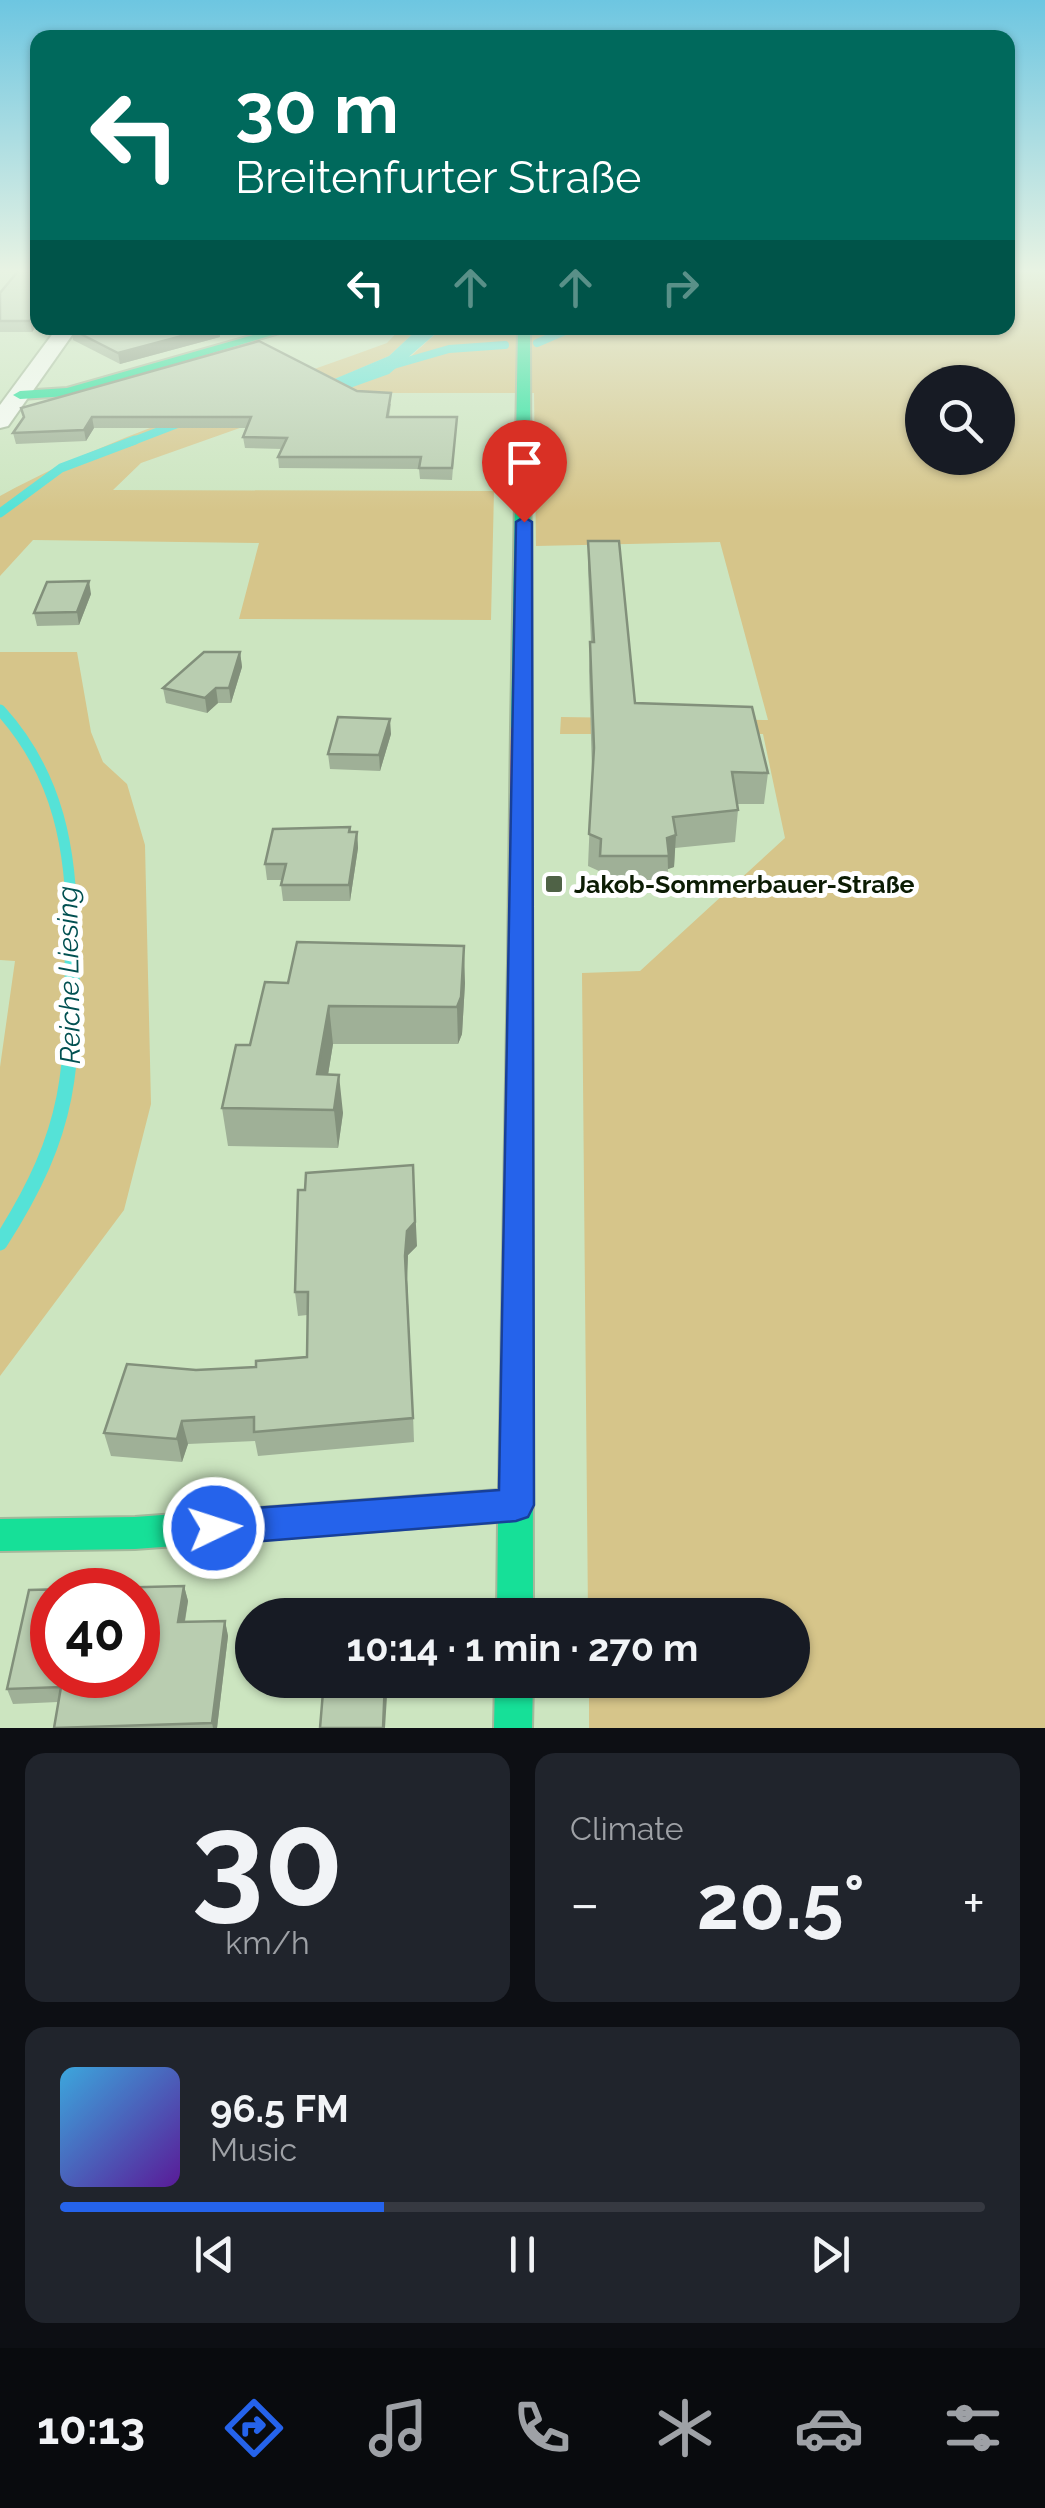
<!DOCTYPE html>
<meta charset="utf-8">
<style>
body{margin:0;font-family:Raleway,sans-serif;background:#20242c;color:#f1f3f6;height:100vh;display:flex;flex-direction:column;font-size:38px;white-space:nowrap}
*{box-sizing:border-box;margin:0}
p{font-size:32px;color:#9ea1a6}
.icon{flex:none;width:55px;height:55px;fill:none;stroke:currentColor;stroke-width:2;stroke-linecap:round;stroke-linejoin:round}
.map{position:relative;height:1728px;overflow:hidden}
.sheet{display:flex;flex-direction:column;gap:25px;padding:25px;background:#0d0f14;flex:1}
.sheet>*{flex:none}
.top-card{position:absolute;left:30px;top:30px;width:985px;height:305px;border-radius:20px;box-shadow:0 2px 8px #0004;background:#00695c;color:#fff;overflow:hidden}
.buttons{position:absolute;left:905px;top:365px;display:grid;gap:20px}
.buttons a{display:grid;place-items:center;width:110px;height:110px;border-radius:50%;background:#171b24;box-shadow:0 2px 8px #0004;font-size:50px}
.speed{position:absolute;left:30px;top:1568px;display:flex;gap:20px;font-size:50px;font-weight:700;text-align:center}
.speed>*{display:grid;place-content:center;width:130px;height:130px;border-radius:50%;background:#171b24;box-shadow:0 2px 8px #0004;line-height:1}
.speed .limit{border:15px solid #d22;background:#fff;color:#111}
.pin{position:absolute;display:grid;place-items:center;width:85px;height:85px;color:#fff;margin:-102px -42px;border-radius:50% 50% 50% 0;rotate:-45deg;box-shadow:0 0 10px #0007}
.pin .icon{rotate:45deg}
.me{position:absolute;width:110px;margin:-55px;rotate:86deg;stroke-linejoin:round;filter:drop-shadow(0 0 8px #0008)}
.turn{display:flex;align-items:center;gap:35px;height:210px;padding:0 40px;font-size:45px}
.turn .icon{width:130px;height:130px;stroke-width:2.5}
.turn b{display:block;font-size:70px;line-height:85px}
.lanes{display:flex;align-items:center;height:95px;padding:0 40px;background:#0003;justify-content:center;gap:50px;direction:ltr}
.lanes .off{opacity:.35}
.big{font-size:75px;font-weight:700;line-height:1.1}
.sheet .tile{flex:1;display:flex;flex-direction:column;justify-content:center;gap:15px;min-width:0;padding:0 35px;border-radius:20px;background:#20242c}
.sheet .dial{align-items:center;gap:0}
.dial b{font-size:130px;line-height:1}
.song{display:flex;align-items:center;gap:30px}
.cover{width:120px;height:120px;border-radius:15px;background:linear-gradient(135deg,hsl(200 70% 55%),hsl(270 70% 35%))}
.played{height:10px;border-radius:5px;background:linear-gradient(90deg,#2563eb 35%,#363941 35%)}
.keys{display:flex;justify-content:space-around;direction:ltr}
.heat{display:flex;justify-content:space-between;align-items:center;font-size:55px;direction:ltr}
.sheet .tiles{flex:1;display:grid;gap:25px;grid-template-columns:1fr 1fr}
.tile:last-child{grid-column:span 2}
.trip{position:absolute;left:235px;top:1598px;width:575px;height:100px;border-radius:50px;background:#171b24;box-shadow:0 2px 8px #0004;font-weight:700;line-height:100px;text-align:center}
.menu{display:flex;height:160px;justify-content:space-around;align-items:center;background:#090b0e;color:#9ea1a6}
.menu .icon{width:70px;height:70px}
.menu .selected{color:#2563eb}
.menu b{font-size:45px;color:#f1f3f6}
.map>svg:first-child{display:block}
.green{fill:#d6c58a;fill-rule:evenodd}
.water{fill:#55e2d7}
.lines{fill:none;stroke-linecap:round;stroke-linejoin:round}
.stream-far3{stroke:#55e2d7;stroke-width:8}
.stream-far2{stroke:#55e2d7;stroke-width:9}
.stream-far1{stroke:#55e2d7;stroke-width:11}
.stream{stroke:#55e2d7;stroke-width:15}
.street-casing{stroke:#a4b89b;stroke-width:4}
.fast-casing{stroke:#a4b89b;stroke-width:4}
.jam-casing{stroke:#a4b89b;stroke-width:4}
.street{fill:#f7fbf6;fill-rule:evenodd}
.fast{fill:#16e098;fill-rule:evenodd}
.jam{fill:#f24e42;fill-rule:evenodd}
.wall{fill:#9fb097}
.shaded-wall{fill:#82907b}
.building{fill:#b9cdb0;stroke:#82907b;stroke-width:2.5;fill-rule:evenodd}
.route{fill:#2563eb;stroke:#184099;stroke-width:2.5}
.poi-dot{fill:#4f6246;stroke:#fff;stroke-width:4}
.labels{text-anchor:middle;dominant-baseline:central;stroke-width:10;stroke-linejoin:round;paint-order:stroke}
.poi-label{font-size:25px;font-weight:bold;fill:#0c1c04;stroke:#fff;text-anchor:start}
.water-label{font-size:28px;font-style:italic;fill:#015051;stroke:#fff}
</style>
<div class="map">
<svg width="1045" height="1728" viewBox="0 0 1045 1728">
<rect width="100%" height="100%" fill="#cce5c0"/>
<!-- green -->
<path class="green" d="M 1008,270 L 1045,270 L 1045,1728 L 589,1728 L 589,1680 L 792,1680 L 792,1615 L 588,1615 L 582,973 L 640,971 L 785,838 L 763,734 L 560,734 L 561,717 L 768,720 L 720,542 L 536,546 L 534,393 L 338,393 L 141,463 L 113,490 L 494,491 L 491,620 L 239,619 L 259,543 L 33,540 L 0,576 L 0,496 C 122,430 257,391 387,343 L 401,328 L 419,328 L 389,356 L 326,383 L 410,357 L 442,328 L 1008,328 ZM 922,382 L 998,382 L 998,458 L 922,458 Z
M 0,652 L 77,652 L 91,732 L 103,762 L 127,784 L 145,845 L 151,1104 L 124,1210 L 0,1376 L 0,1067 L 15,961 L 0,960 Z"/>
<!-- water -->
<path class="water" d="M 419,328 L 442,328 L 389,374 L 336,393 L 325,383 L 389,356 Z"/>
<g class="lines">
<!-- stream-far3 -->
<path class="stream-far3" d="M 537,343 L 572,328
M 390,366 L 449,349 L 505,345
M 128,443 L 180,423"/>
<!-- stream-far2 -->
<path class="stream-far2" d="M 0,513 L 61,468 L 135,440"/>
<!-- stream-far1 -->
<path class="stream-far1" d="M 0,710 C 59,775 72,851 72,936"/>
<!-- stream -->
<path class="stream" d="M 0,1243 C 75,1126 73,1067 72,934"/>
<!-- street casing -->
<g class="street-casing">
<path id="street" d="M 57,328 L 77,328 L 8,426 L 0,428 L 0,405 Z"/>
</g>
<!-- fast casing -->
<g class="fast-casing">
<path id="fast" d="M 278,328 L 296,328 L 68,396 L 20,399 L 13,395 L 20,391 L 67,388 Z
M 518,328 L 530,328 L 531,728 L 521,734 L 511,728 Z
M 520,954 L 532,962 L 533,1615 L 497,1615 L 498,1522 L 135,1549 L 0,1551 L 0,1519 L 135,1517 L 499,1490 L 508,962 Z
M 495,1680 L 533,1680 L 532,1728 L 494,1728 Z"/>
</g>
<!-- jam casing -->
<g class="jam-casing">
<path id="jam" d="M 521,722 L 531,728 L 532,962 L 520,970 L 508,962 L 511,728 Z"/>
</g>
<!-- street -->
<use href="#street" class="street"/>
<!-- fast -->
<use href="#fast" class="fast"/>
<!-- jam -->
<use href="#jam" class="jam"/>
</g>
<!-- wall -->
<path class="wall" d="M 38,270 L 38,324 L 32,332 L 0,332 L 0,293 Z
M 72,328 L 219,328 L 220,337 L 120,364 L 73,340 Z
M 357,391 L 391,404 L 389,417 L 457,417 L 452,480 L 420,479 L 419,469 L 279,468 L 278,457 L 282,449 L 245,448 L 243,437 L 247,428 L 94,428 L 86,441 L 16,444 L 13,433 L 24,418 L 21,408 Z
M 588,541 L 635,703 L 768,773 L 764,804 L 737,804 L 738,810 L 735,842 L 675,848 L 674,867 L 668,869 L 666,888 L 599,888 L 599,871 L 588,866 L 592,771 L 589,671 L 590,642 L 591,642 L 588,569 Z
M 91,594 L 79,625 L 37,626 L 34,613 Z
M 240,652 L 242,667 L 231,703 L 218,703 L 207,713 L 166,703 L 163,688 Z
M 391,734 L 380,771 L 330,769 L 328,754 Z
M 350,827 L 351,832 L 357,832 L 358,848 L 350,901 L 283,901 L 281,885 L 282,880 L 267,880 L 265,864 Z
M 265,982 L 465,983 L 462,1034 L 458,1044 L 333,1044 L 328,1074 L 343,1113 L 338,1148 L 228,1146 L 222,1108 L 250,1045 Z
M 417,1246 L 408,1255 L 407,1280 L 414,1442 L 258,1456 L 255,1441 L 188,1444 L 182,1462 L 111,1456 L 104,1433 L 196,1370 L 256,1367 L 307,1357 L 307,1315 L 298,1316 L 295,1292 Z
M 184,1586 L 188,1601 L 185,1622 L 225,1621 L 228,1636 L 217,1728 L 54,1728 L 58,1702 L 13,1704 L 7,1689 Z"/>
<!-- shaded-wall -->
<path class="shaded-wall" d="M 37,311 L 38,324 L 32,332 L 30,321 Z
M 212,328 L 219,328 L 220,337 L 120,364 L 118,353 Z
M 92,417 L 94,428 L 86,441 L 84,430 Z
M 89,581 L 91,594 L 79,625 L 77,612 Z
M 240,652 L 242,667 L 231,703 L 229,688 Z
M 216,688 L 218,703 L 207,713 L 205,698 Z
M 390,719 L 391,734 L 380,771 L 379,755 Z
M 357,832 L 358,848 L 350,901 L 349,885 Z
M 676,835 L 674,867 L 668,869 L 667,838 Z
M 464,946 L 465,983 L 462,1034 L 458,1044 L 457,1007 Z
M 329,1006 L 333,1044 L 322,1112 L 317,1074 Z
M 339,1075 L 343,1113 L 338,1148 L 334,1110 Z
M 413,1165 L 417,1246 L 408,1255 L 407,1280 L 414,1442 L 405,1256 Z
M 182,1421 L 188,1444 L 182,1462 L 177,1439 Z
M 184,1586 L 188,1601 L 182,1637 L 178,1622 Z
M 225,1621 L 228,1636 L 217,1728 L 213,1728 L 212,1723 Z
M 385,1680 L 388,1680 L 385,1728 L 383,1728 Z"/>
<!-- building -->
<path class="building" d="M 19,270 L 38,270 L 38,311 L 30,321 L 0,321 L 0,293 Z
M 72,328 L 212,328 L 118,353 L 71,329 Z
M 259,341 L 357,391 L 391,393 L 387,417 L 457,417 L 452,468 L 419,468 L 421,457 L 278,457 L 287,438 L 243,437 L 251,417 L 92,417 L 84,430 L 13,433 L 24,417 L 21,408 Z
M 588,541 L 619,541 L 635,703 L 752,707 L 768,773 L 732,772 L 738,810 L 673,817 L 676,835 L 667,838 L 669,856 L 600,856 L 601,839 L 589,834 L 594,748 L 590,642 L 594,642 Z
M 89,581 L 77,612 L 34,613 L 47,582 Z
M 204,652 L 240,652 L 229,688 L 216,688 L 205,698 L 163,688 Z
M 338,717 L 390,719 L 379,755 L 328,754 Z
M 350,827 L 349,832 L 357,832 L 349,885 L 281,885 L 286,864 L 265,864 L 273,829 Z
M 297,942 L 464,946 L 461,997 L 457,1007 L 329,1006 L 317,1074 L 339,1075 L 334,1110 L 222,1108 L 236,1045 L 250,1045 L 265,982 L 288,983 Z
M 413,1165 L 415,1222 L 407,1231 L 405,1256 L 413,1418 L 254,1432 L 254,1417 L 182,1421 L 177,1439 L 104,1433 L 127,1364 L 196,1370 L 256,1367 L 256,1361 L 307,1357 L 308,1292 L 295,1292 L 298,1190 L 305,1190 L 306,1173 Z
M 184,1586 L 178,1622 L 225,1621 L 212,1723 L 54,1728 L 61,1687 L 7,1689 L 29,1590 ZM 52,1590 L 138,1590 L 138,1675 L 52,1675 Z
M 324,1680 L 385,1680 L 383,1728 L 320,1728 Z"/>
<!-- sky -->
<linearGradient id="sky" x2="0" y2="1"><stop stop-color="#6dc6e1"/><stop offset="0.53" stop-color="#e8f3e3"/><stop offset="1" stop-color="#e8f3e3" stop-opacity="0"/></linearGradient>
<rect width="1045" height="511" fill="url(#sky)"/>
<!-- route -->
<path class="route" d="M 524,517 L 532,522 L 534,1505 L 528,1517 L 516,1521 L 214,1545 L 202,1540 L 197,1528 L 202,1516 L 214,1511 L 499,1490 L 516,522 Z"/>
<!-- markers -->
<rect class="poi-dot" x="544" y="874" width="20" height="20" rx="5"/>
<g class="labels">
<!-- poi labels -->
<g class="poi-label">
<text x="574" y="884">Jakob-Sommerbauer-Straße</text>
</g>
<!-- water labels -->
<g class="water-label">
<text transform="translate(69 975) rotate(-91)">Reiche Liesing</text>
</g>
</g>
</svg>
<div class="buttons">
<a><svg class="icon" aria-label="search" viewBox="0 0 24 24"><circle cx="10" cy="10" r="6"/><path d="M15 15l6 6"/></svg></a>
</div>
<div class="speed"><div class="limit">40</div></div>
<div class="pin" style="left:524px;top:522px;background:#d93025"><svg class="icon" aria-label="arrive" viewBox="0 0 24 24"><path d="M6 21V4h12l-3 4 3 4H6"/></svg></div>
<svg class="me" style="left:214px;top:1528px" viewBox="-20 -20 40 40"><circle r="17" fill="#2563eb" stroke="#fff" stroke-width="3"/><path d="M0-11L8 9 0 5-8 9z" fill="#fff"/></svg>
<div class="trip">10:14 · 1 min · 270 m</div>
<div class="top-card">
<div class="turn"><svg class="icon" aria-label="left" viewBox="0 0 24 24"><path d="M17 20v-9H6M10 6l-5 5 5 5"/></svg><div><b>30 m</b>Breitenfurter Straße</div></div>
<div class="lanes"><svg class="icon" aria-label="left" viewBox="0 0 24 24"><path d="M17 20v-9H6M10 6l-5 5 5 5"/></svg><svg class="icon off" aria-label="ahead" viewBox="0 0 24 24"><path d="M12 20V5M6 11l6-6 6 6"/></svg><svg class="icon off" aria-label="ahead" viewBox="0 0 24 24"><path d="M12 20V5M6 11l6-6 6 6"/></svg><svg class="icon off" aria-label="right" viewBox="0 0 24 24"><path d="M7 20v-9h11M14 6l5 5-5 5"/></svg></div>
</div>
</div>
<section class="sheet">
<div class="tiles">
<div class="tile dial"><b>30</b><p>km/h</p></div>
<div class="tile"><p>Climate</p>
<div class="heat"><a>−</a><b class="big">20.5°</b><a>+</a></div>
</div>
<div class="tile">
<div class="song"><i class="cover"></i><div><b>96.5 FM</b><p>Music</p></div></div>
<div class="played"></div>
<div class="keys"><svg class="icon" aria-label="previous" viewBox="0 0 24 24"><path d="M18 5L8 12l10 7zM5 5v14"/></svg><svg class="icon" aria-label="pause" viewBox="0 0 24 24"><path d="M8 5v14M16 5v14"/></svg><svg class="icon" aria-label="next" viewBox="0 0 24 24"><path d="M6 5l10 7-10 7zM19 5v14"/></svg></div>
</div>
</div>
</section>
<nav class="menu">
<b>10:13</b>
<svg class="icon selected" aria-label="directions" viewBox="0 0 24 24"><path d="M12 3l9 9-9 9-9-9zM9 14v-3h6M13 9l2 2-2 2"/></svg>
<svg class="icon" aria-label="music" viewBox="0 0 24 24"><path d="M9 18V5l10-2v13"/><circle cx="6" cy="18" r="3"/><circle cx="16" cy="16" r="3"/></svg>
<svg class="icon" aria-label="phone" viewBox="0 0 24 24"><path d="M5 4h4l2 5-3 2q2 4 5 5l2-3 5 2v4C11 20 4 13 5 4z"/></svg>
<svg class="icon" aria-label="climate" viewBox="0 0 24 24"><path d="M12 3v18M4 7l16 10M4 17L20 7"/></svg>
<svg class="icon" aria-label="car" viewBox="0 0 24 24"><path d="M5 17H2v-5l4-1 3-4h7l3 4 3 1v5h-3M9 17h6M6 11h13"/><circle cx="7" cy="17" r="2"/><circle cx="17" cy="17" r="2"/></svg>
<svg class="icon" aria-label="filters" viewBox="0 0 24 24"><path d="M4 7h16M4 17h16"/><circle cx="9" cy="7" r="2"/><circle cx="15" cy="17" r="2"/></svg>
</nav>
